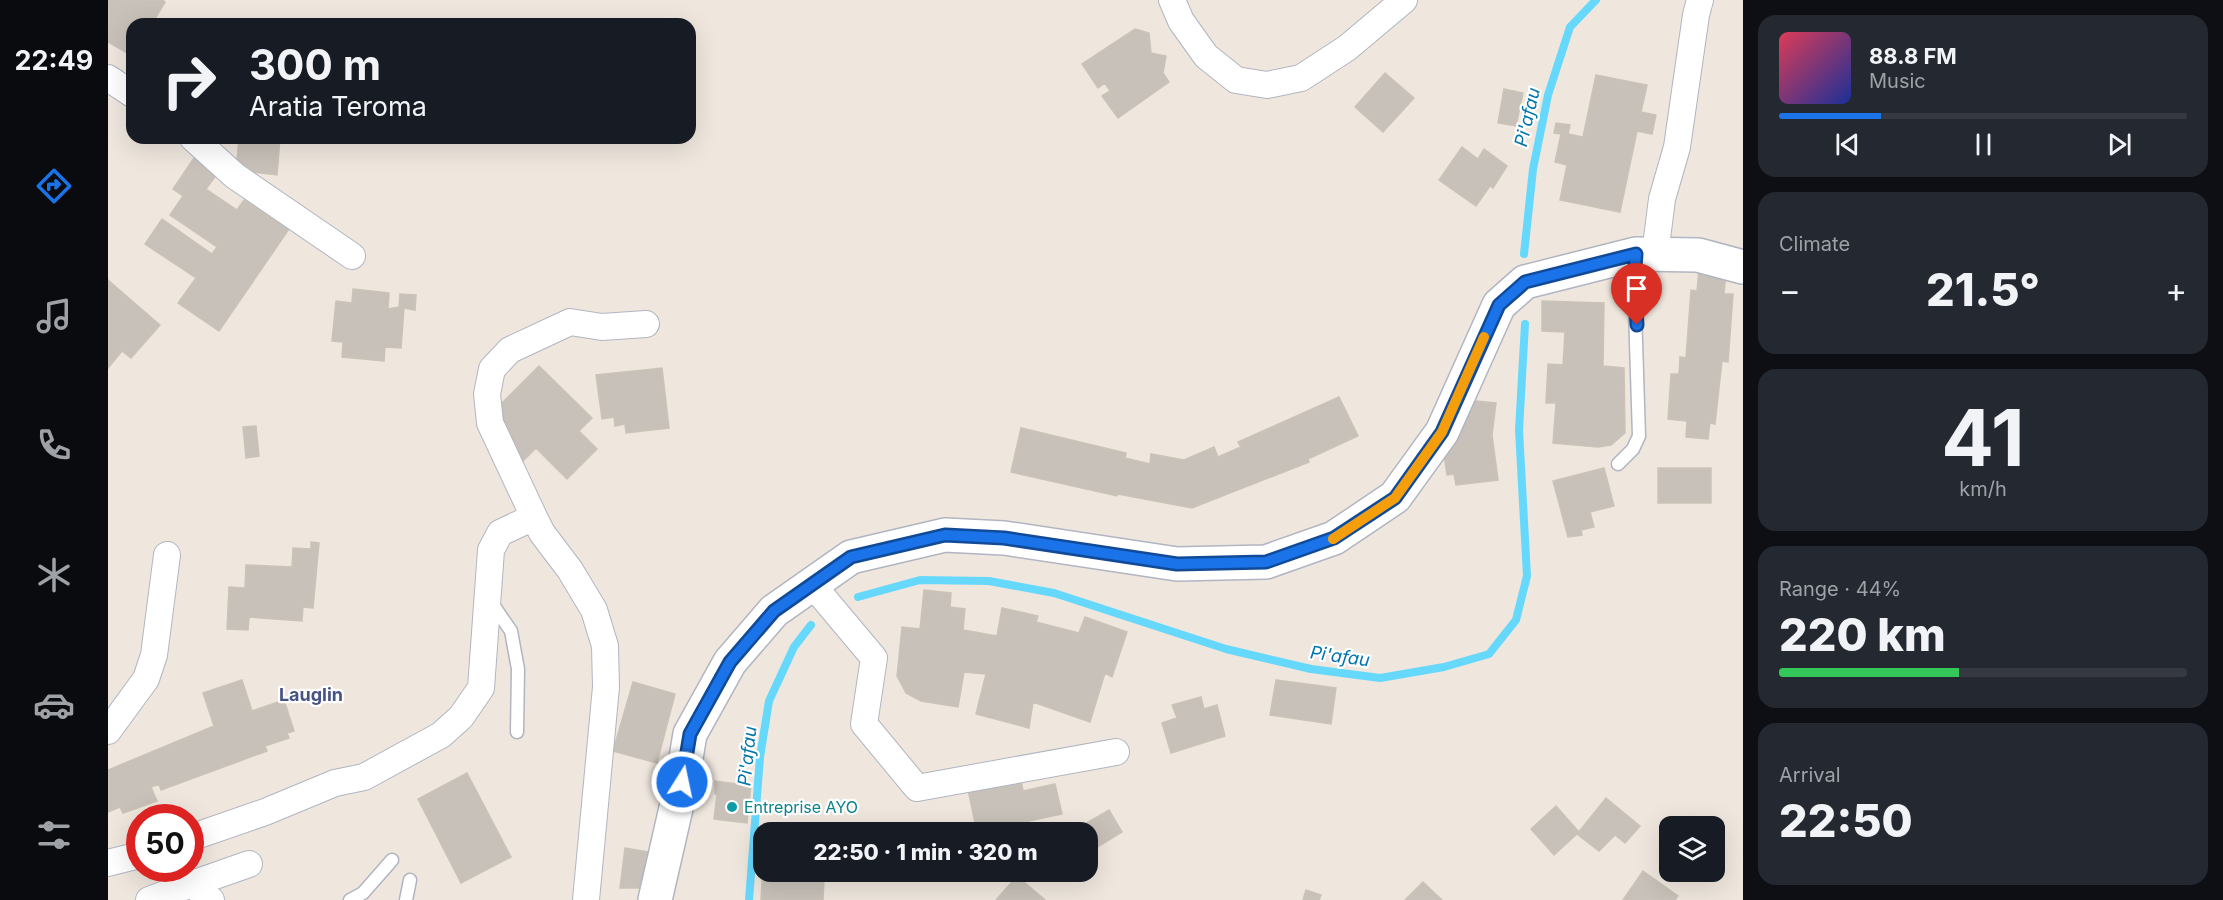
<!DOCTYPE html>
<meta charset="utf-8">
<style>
body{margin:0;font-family:Inter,sans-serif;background:#242831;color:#f1f3f6;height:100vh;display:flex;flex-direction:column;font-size:22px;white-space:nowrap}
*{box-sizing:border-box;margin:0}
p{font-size:20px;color:#9ea1a6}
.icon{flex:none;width:33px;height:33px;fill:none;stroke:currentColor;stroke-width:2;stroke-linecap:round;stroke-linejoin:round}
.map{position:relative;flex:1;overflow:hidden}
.sheet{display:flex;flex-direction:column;gap:15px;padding:15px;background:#0d0f14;width:480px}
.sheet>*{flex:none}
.hud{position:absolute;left:18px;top:18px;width:570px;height:126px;border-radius:18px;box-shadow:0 6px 24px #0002;background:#171b24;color:#f1f3f6;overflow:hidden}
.tools{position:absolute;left:1551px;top:816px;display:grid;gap:12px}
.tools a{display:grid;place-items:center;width:66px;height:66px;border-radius:12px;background:#171b24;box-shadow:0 6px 24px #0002;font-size:30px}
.speed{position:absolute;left:18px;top:804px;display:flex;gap:12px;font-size:30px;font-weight:700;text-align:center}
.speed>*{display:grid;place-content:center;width:78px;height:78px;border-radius:50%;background:#171b24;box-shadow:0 6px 24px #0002;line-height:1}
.speed .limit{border:9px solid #d22;background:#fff;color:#111}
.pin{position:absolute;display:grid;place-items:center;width:51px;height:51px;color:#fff;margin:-62px -26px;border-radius:50% 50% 50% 0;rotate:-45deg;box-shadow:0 0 6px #0007}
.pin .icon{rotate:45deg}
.me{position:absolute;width:66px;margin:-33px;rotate:10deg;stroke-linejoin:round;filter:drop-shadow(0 0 4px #0008)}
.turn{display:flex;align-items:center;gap:21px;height:126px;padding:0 24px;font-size:27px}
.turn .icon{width:78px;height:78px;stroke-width:2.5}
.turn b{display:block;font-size:42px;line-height:51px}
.big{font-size:45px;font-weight:800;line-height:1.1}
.sheet .widget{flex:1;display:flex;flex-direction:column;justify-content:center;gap:9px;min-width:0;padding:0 21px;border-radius:18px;background:#242831}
.sheet .dial{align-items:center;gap:0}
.dial b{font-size:78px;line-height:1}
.song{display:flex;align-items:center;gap:18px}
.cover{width:72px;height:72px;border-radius:9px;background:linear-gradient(135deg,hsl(350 70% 55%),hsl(230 70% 35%))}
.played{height:6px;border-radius:3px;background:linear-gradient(90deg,#1a73e8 25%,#363941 25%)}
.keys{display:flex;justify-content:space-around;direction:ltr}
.heat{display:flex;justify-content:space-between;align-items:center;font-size:33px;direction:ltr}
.charge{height:9px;border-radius:4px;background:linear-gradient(90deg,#34c759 44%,#363941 0)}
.trip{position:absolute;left:645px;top:822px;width:345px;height:60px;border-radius:18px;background:#171b24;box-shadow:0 6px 24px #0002;font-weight:800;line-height:60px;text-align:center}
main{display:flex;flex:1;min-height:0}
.tab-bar{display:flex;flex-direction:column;width:108px;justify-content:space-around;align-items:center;background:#090b0e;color:#9ea1a6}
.tab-bar .icon{width:42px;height:42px}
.tab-bar .selected{color:#1a73e8}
.tab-bar b{font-size:27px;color:#f1f3f6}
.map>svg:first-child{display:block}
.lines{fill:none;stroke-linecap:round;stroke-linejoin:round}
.stream{stroke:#66d8fc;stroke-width:8}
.building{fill:#c7c1b9;stroke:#cbc3b7;stroke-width:1.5}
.service-casing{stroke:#b1b5c1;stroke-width:15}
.minor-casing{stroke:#b1b5c1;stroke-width:28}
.secondary-casing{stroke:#b1b5c1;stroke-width:36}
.service{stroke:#fff;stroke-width:12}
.minor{stroke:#fff;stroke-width:26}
.secondary{stroke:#fff;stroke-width:33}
.route-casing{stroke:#114b97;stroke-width:15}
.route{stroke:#1a73e8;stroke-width:10}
.slow{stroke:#f59e0b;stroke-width:10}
.culture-dot{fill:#0f9aa8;stroke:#fff;stroke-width:2}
.labels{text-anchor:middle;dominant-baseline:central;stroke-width:4.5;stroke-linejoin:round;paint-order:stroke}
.culture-label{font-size:16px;fill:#0d838f;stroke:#fff;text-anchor:start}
.water-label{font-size:18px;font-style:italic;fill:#0075ad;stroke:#fff}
.neighbourhood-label{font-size:18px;font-weight:bold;fill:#475383;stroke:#fff}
</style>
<main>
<nav class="tab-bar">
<b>22:49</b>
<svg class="icon selected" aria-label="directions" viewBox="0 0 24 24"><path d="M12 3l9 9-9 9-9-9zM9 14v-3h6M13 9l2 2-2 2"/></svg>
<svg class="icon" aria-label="music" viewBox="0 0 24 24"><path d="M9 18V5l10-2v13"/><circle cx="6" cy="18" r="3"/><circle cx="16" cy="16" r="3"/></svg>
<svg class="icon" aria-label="phone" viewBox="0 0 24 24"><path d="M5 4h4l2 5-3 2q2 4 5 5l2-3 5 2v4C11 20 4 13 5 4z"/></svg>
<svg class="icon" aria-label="climate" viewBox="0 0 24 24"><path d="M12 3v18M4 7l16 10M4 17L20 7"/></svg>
<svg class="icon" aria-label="car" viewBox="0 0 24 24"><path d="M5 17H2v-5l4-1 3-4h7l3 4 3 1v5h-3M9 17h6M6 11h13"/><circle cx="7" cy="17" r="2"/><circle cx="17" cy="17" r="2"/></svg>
<svg class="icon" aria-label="filters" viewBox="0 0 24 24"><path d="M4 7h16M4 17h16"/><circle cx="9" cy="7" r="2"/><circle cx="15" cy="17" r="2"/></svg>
</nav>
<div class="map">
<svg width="1635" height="900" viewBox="0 0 1635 900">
<rect width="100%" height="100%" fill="#efe7de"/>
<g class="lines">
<!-- stream -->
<path class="stream" d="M 1416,254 L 1425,169 L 1440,95 L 1462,27 L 1488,0
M 750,597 L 812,580 L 881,581 L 946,593 L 1118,649 L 1203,669 L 1272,678 L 1336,667 L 1381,654 L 1408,620 L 1419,576 L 1411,430 L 1417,324
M 641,900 L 652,757 L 661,701 L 686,647 L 703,625"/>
</g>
<!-- building -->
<path class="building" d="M 0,0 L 55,0 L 57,2 L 44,24 L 24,24 L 24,56 L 0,42 Z
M 1027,29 L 1041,33 L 1043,53 L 1058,56 L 1055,73 L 1061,82 L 1010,118 L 994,96 L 1002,91 L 997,83 L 990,88 L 974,64 Z
M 1277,73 L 1306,98 L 1275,132 L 1247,107 Z
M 1488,75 L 1539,85 L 1533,112 L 1548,115 L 1544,134 L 1529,131 L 1512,212 L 1452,200 L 1459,165 L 1447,162 L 1453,134 L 1446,133 L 1448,123 L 1462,125 L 1460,134 L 1475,137 Z
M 1396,89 L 1415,93 L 1408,126 L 1390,123 Z
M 131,138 L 172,138 L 169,175 L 128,170 Z
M 1354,147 L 1370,159 L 1376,149 L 1399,166 L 1385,188 L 1382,186 L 1368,206 L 1331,180 Z
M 86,158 L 109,174 L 98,189 L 129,210 L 136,200 L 181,229 L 111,331 L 70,303 L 88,278 L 37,244 L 54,219 L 104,254 L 109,247 L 62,215 L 75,196 L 65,189 Z
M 1591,269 L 1618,271 L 1616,294 L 1625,294 L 1620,362 L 1614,361 L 1607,424 L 1602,423 L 1600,439 L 1578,437 L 1579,421 L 1560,419 L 1563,374 L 1571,374 L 1572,357 L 1578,358 L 1583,290 L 1589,291 Z
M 0,280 L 52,325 L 23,358 L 14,351 L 0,368 Z
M 245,289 L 281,293 L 280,309 L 291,307 L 292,294 L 308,295 L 307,310 L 296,308 L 293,348 L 277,347 L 276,361 L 234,357 L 235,342 L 224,341 L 228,301 L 244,303 Z
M 1434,301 L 1496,303 L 1495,366 L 1516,368 L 1517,433 L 1503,445 L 1490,447 L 1445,443 L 1448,403 L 1438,403 L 1440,364 L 1455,365 L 1457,332 L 1434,331 Z
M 431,366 L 484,418 L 471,431 L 489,449 L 459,479 L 428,448 L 415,461 L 403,450 L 390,407 Z
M 554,368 L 561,428 L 518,433 L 517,424 L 507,426 L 506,417 L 494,419 L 488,375 Z
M 1231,397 L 1250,436 L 1200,459 L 1201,462 L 1084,508 L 1010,494 L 1009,496 L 903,472 L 913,428 L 1018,453 L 1017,458 L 1042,464 L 1043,454 L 1076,460 L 1106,447 L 1110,457 L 1133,447 L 1130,442 Z
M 1357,400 L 1388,403 L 1384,435 L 1390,480 L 1348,485 L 1346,474 L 1339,475 L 1334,441 Z
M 148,426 L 151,456 L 138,458 L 135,427 Z
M 1496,468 L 1506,506 L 1482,512 L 1486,527 L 1473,530 L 1474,535 L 1460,537 L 1445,481 Z
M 1550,468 L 1603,468 L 1603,503 L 1550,503 Z
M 203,542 L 211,543 L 205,608 L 195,607 L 194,621 L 141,617 L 140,630 L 119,629 L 121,587 L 137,588 L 138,565 L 184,567 L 185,548 L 203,549 Z
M 816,590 L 843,593 L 842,607 L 857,609 L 855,630 L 889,636 L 894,608 L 930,616 L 928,622 L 971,633 L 977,617 L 1019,632 L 1004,677 L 997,673 L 982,722 L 925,702 L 921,728 L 868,714 L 878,674 L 856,672 L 850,707 L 813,701 L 798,693 L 789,676 L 794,627 L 812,629 Z
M 134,680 L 144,711 L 176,700 L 186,731 L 179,733 L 181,738 L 157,746 L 159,751 L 53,790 L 51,784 L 43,787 L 49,801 L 15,813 L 12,807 L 0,812 L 0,770 L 106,726 L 95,693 Z
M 1168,680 L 1228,688 L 1223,724 L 1162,715 Z
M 525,682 L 567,694 L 549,763 L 505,751 Z
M 1093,697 L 1096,709 L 1109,705 L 1117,736 L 1063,753 L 1054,723 L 1069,718 L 1064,705 Z
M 359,773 L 403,857 L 353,883 L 310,799 Z
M 912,774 L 915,791 L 947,784 L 954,814 L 869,832 L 859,785 Z
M 607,781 L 643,786 L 639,823 L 606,819 L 609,794 L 607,794 Z
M 1498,798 L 1532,826 L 1517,843 L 1507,835 L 1491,851 L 1469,834 Z
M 1448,806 L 1471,832 L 1446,855 L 1423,829 Z
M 1001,810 L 1014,832 L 980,853 L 980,832 L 963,832 Z
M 517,848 L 541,852 L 534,888 L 512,888 Z
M 655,865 L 656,872 L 675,872 L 674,874 L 716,877 L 715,900 L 653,900 Z
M 1535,871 L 1570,896 L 1567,900 L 1515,900 Z
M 909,876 L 937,900 L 888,900 Z
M 1315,882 L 1334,900 L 1297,900 Z
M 1198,890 L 1213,895 L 1211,900 L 1195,900 Z"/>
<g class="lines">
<!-- service casing -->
<g class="service-casing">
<path id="service" d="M 1510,464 L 1525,449 L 1531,436 L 1526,280 L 1528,257
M 383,602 L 403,631 L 410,669 L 409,732
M 242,900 L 255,893 L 284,860
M 298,900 L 302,880"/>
</g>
<!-- minor casing -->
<g class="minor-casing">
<path id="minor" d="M 1064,0 L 1073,21 L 1098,56 L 1128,80 L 1159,85 L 1193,78 L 1239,48 L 1296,0
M 0,78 L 24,94
M 85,138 L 127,176 L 244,256
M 1547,254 L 1554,199 L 1569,147 L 1588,15 L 1592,0
M 703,583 L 766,658 L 756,724 L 809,788 L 1008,752
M 0,731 L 38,679 L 46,655 L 59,555
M 82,838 L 157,812 L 227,783 L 256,777 L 333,735 L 353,717 L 373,688 L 383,550 L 392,533 L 426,517
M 0,863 L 32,855
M 84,884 L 141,864
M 41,900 L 84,884 L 103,900
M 478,900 L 498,687 L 497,646 L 486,610 L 462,570 L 434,533 L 426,517 L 382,423 L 379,394 L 384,369 L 402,350 L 462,322 L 494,327 L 538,324"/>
</g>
<!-- secondary casing -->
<g class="secondary-casing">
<path id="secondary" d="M 547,900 L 574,782 L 582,734 L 622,662 L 666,611 L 743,557 L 837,535 L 896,538 L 1069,564 L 1158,562 L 1226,538 L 1287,497 L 1334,432 L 1391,305 L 1417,282 L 1528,254 L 1590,255 L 1635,267"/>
</g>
<!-- service -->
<use href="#service" class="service"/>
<!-- minor -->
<use href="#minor" class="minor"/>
<!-- secondary -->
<use href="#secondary" class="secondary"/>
</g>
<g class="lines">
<!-- route casing -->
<g class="route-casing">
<path id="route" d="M 574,782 L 582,734 L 622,662 L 666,611 L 743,557 L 837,535 L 896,538 L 1069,564 L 1158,562 L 1226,538 L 1287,498 L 1334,432 L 1391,305 L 1417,282 L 1528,254 L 1526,280 L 1529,325"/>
</g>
<!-- route -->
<use href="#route" class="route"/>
<!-- slow -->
<path class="slow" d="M 1225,539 L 1287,498 L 1334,432 L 1376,337"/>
</g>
<!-- markers -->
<circle class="culture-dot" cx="624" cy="807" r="6"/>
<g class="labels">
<!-- culture labels -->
<g class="culture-label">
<text x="636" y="807">Entreprise AYO</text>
</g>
<!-- water labels -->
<g class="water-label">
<text transform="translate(1419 117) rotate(-77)">Pi'afau</text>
<text transform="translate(1232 656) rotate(8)">Pi'afau</text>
<text transform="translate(639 756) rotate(-84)">Pi'afau</text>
</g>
<!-- neighbourhood labels -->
<g class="neighbourhood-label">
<text x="203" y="694">Lauglin</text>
</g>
</g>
</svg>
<div class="tools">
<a><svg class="icon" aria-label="layers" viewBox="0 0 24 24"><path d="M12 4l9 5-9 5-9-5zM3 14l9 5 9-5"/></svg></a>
</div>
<div class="speed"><div class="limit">50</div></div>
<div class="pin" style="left:1529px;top:325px;background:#d93025"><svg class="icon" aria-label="arrive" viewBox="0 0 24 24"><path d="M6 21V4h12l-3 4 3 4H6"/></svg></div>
<svg class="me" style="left:574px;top:782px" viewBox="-20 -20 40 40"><circle r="17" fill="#1a73e8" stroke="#fff" stroke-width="3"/><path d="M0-11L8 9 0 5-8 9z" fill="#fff"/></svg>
<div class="trip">22:50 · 1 min · 320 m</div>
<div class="hud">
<div class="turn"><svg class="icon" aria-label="right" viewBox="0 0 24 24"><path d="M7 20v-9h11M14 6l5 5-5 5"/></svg><div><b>300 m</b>Aratia Teroma</div></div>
</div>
</div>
<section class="sheet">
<div class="widget">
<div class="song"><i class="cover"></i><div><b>88.8 FM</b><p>Music</p></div></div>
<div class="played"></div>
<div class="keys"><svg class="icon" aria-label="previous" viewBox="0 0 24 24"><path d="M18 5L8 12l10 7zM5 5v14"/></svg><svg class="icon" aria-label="pause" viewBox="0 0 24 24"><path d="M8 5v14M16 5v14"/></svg><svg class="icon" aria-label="next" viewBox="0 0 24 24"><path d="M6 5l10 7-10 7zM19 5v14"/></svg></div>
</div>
<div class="widget"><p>Climate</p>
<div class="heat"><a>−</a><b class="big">21.5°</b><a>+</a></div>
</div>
<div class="widget dial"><b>41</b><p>km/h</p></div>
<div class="widget"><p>Range · 44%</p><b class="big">220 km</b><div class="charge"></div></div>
<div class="widget"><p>Arrival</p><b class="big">22:50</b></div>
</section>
</main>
